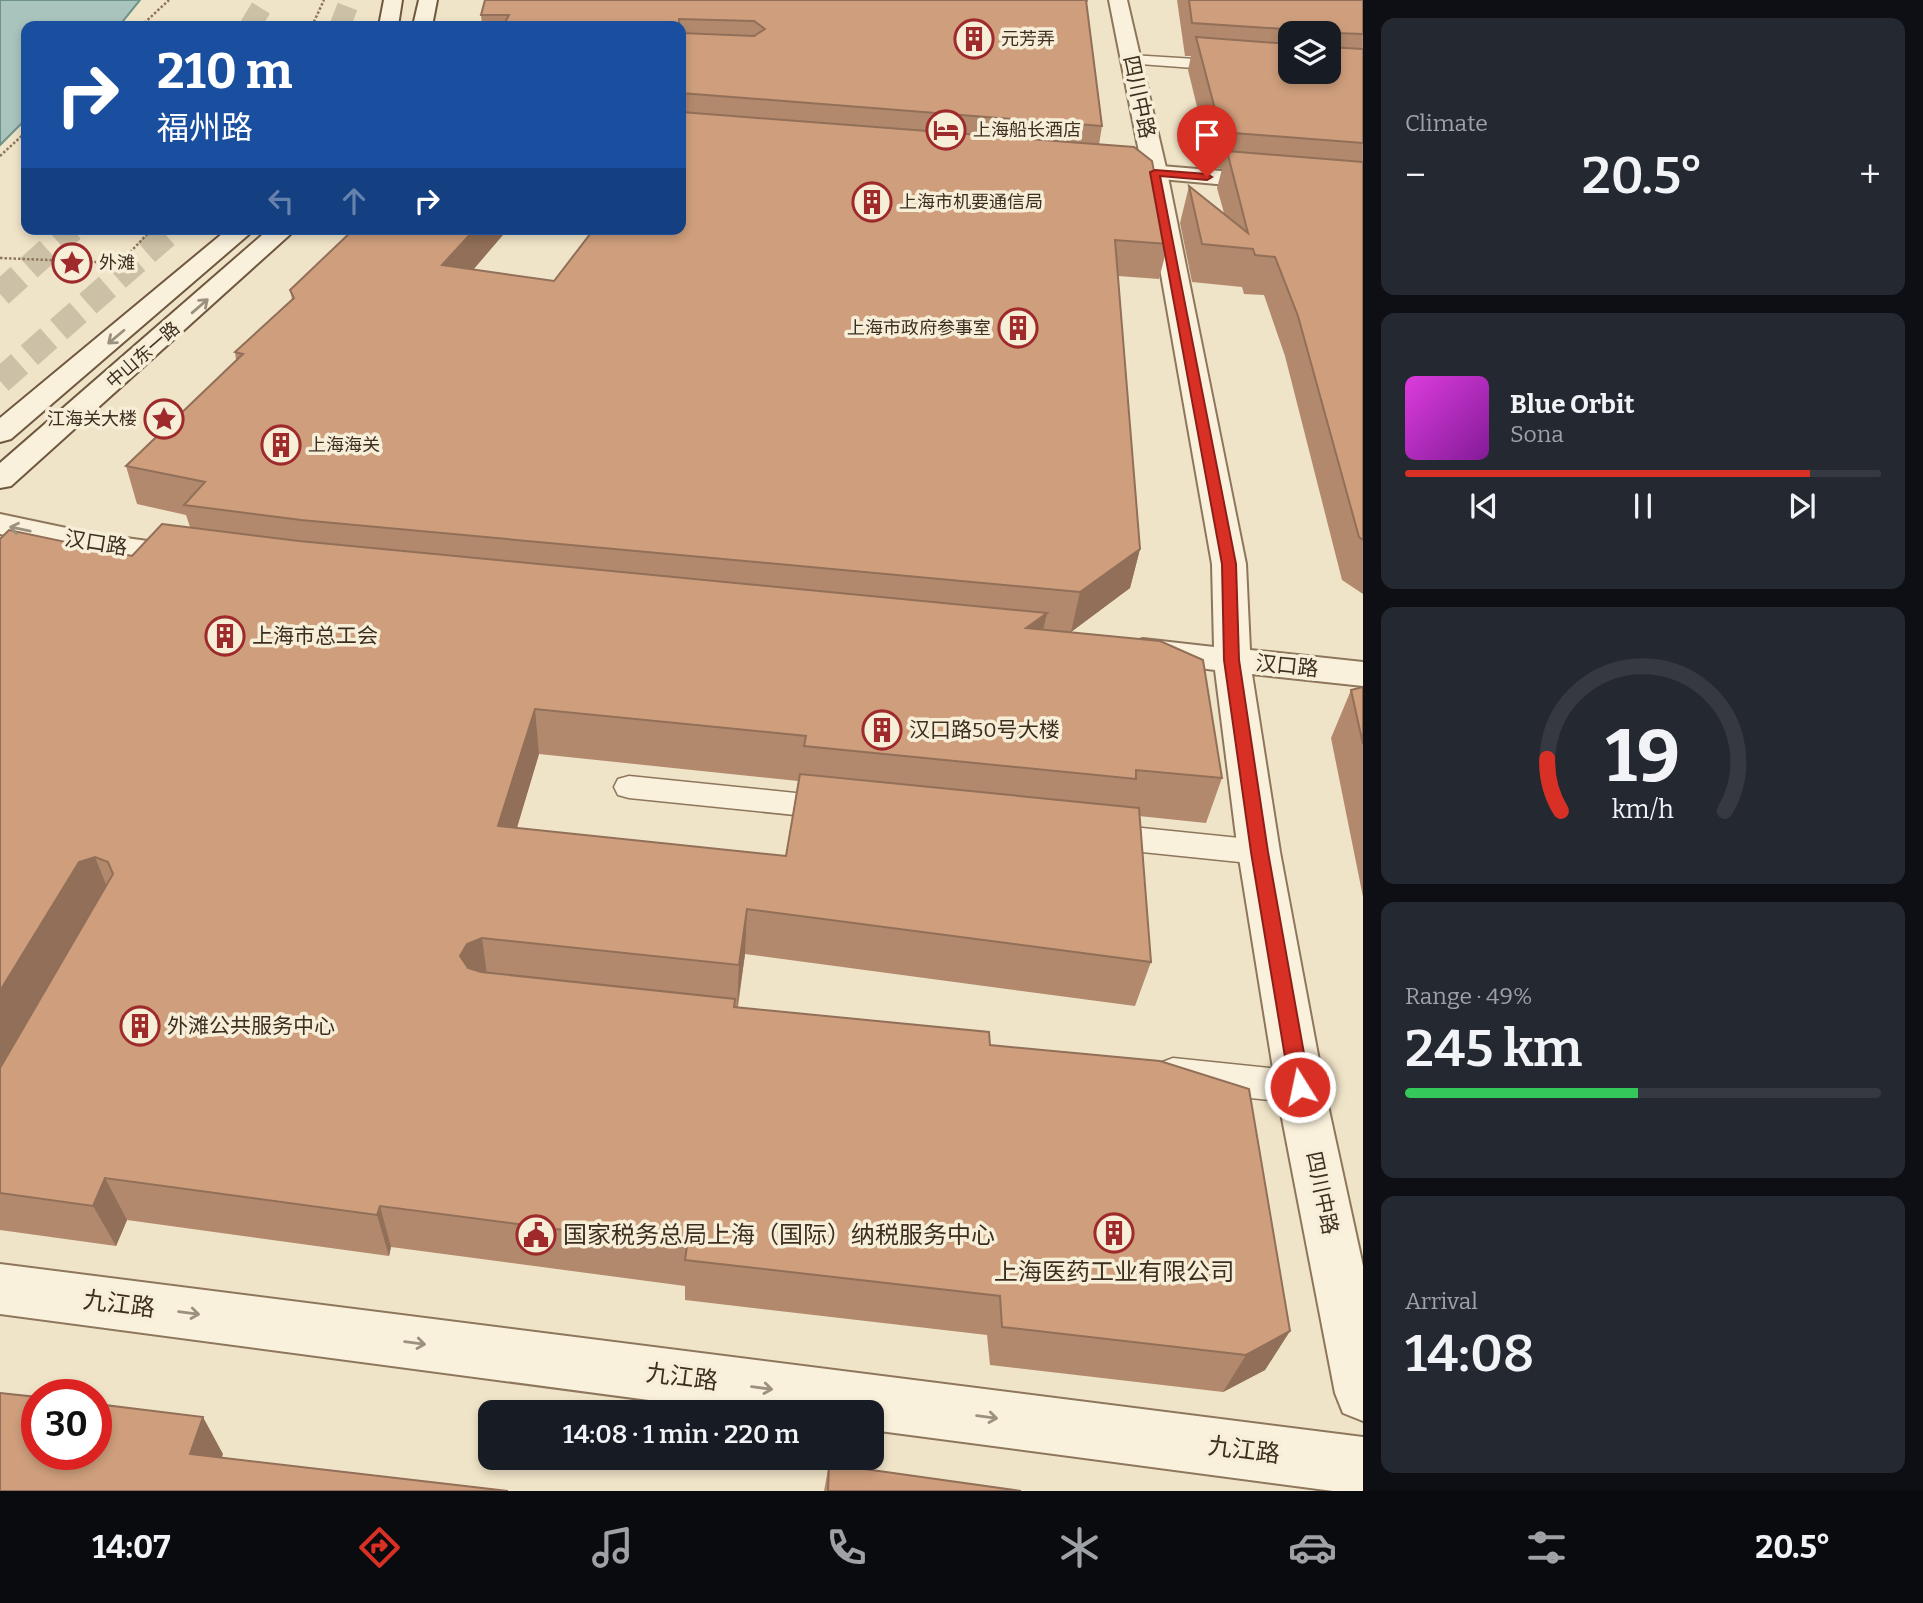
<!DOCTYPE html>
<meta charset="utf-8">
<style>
body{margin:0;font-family:Bitter,"Noto Sans SC",serif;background:#242831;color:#f1f3f6;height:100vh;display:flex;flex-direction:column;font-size:26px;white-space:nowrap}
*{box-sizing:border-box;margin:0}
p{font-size:23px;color:#9ea1a6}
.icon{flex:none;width:38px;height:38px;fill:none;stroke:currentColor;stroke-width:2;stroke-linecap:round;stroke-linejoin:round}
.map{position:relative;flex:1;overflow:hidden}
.drawer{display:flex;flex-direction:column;gap:18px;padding:18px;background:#0d0f14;width:560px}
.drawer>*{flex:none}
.hud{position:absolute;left:21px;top:21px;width:665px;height:214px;border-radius:14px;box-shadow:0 4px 10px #0003;background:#1a4fa0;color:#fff;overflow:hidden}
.tools{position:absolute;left:1278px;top:21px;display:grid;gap:14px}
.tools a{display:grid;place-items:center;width:63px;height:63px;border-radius:14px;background:#171b24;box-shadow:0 4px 10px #0003;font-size:35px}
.speed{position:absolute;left:21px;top:1379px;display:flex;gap:14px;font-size:35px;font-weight:700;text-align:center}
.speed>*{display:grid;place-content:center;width:91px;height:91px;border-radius:50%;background:#171b24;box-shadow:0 4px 10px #0003;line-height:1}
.speed .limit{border:10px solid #d22;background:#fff;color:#111}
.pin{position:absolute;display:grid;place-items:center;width:60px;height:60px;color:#fff;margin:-72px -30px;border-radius:50% 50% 50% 0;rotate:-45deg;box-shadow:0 0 7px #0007}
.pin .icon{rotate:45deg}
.me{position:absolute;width:77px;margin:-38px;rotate:350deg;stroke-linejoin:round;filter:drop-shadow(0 0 5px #0008)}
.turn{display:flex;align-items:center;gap:24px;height:147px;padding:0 21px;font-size:32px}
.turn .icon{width:91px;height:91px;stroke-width:2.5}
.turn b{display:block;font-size:49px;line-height:60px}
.lanes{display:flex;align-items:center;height:66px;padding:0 21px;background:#0003;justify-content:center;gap:35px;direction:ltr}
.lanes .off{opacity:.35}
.big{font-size:52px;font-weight:600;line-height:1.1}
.drawer .widget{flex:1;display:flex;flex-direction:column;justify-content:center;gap:10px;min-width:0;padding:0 24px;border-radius:14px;background:#242831}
.drawer .dial{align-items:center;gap:0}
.dial svg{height:182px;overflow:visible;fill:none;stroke:#363941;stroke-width:7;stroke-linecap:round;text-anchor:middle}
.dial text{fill:#f1f3f6;stroke:none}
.song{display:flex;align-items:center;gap:21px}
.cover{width:84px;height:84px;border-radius:10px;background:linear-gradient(135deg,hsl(300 70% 55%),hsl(290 70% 35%))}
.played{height:7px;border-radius:4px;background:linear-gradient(90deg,#d93025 85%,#363941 85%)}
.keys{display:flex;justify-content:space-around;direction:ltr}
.heat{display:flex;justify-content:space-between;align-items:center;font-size:38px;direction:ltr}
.charge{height:10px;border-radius:5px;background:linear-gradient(90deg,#34c759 49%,#363941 0)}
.trip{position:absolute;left:478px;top:1400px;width:406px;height:70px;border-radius:14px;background:#171b24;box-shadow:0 4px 10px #0003;font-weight:600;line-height:70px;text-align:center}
.menu{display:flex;height:112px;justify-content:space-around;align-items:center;background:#090b0e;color:#9ea1a6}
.menu .icon{width:49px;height:49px}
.menu .on{color:#d93025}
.menu b{font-size:32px;color:#f1f3f6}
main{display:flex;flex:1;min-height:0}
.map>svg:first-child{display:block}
.water{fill:#a9c4bc;stroke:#6f938a;stroke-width:2}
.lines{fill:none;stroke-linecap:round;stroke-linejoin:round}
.primary-tunnel-far1{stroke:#ccc0a6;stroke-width:21;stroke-dasharray:21 10;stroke-linecap:butt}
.primary-tunnel{stroke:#ccc0a6;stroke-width:26;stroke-dasharray:26 13;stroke-linecap:butt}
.service-casing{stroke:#8d765c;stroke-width:3}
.minor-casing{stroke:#8d765c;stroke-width:4}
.tertiary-casing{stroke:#8d765c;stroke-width:4}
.secondary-casing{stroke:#6f573f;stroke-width:4}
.path{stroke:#8d765c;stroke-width:2.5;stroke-dasharray:2.5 2;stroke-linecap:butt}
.service{fill:#faf1dc;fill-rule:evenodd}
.minor{fill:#faf1dc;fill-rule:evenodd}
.tertiary{fill:#faf1dc;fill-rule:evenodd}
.secondary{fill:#faf1dc;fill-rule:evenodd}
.wall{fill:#b2896c;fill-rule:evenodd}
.shaded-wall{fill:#916f58}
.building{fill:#cf9f7d;stroke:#916f58;stroke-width:2}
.oneway{stroke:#9c907e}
.route{fill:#d93025;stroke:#8d1f18;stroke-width:2}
.labels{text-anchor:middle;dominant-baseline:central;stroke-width:7;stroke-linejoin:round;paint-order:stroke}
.far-poi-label{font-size:18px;fill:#3d2e20;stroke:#f7eed8;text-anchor:start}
.far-street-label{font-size:18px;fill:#3d2e20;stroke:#f7eed8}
.street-label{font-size:21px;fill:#3d2e20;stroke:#f7eed8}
.poi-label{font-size:21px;fill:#3d2e20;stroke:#f7eed8;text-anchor:start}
.near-poi-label{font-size:24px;fill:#3d2e20;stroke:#f7eed8;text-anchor:start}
.near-street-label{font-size:24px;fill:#3d2e20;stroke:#f7eed8}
</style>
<main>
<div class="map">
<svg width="1363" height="1491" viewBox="0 0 1363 1491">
<rect width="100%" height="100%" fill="#f0e4c8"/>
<!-- water -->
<path class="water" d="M 0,0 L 140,0 L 119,26 L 26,26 L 26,119 L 0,145 Z"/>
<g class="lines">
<!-- primary-tunnel-far1 -->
<path class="primary-tunnel-far1" d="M 250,26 L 266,0
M 340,26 L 350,0"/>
<!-- primary-tunnel -->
<path class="primary-tunnel" d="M 0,294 L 72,229
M 0,381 L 173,229"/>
<!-- service casing -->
<g class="service-casing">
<path id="service" d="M 1131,55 L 1290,65 L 1290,72 L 1297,72 L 1290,75 L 1126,63 L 1123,60 Z
M 629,776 L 834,797 L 845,800 L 850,808 L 845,816 L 834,819 L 629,798 L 618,795 L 614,787 L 618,779 Z
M 1103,824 L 1259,840 L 1270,844 L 1275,852 L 1270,860 L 1259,864 L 1103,848 L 1092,844 L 1087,836 L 1092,828 Z
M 1173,1058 L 1300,1071 L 1313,1076 L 1318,1087 L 1313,1098 L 1300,1103 L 1173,1090 L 1160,1085 L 1155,1074 L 1160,1063 Z"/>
</g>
<!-- minor casing -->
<g class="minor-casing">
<path id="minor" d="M 1109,0 L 1127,0 L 1167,172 L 1246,564 L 1250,650 L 1363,662 L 1363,686 L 1252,674 L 1280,852 L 1324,1087 L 1363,1266 L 1363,1421 L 1343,1413 L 1335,1393 L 1276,1087 L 1238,852 L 1215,670 L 1130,659 L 1125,651 L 1130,643 L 1143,639 L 1214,647 L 1212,564 L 1143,172 Z
M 0,514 L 90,533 L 191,547 L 203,550 L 208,557 L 203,564 L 191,567 L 90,553 L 0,534 Z
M 0,1264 L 1363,1437 L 1363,1491 L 1333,1491 L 872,1430 L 872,1412 L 739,1412 L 0,1314 Z"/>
</g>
<!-- tertiary casing -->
<g class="tertiary-casing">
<path id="tertiary" d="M 1102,161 L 1363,183 L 1363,197 L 1094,173 L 1091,168 L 1094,163 Z"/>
</g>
<!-- secondary casing -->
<g class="secondary-casing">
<path id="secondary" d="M 384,0 L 402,0 L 398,26 L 379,26 Z
M 419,0 L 437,0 L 432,26 L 413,26 Z
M 228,229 L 255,229 L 11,439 L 0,442 L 0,418 Z
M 269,229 L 296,229 L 11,486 L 0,488 L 0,463 Z"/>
</g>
<!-- path -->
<path class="path" d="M 141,26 L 169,0
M 312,26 L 324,0
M 0,156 L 26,132
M 0,258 L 120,263 L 152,229"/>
<!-- service -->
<use href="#service" class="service"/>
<!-- minor -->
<use href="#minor" class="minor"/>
<!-- tertiary -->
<use href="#tertiary" class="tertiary"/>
<!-- secondary -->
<use href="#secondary" class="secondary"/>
</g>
<!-- wall -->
<path class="wall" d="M 485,0 L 1088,0 L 1088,2 L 1086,2 L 1102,126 L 1099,145 L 1168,244 L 1159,279 L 1118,276 L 1140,549 L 1130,588 L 1071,632 L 1043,630 L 1222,778 L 1206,823 L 1139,816 L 1151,962 L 1135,1006 L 745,954 L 738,1007 L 990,1045 L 1290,1331 L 1265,1370 L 1223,1392 L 990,1365 L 987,1335 L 685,1300 L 685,1286 L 391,1247 L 389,1256 L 127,1220 L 116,1246 L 0,1230 L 0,539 L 132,556 L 190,527 L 186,515 L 137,504 L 126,466 L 236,360 L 235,352 L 292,299 L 290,290 L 354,229 L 508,229 L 473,270 L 554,281 L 681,229 L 681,26 L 482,26 L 481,15 ZM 539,754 L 798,781 L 786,856 L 517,828 Z
M 1177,0 L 1363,0 L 1363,594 L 1342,580 L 1285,356 L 1264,295 L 1244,294 L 1242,287 L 1192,282 L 1180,223 L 1189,186 L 1224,213 L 1217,188 L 1222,169 L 1212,168 L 1188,70 L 1191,56 L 1185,56 ZM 1290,33 L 1328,33 L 1328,72 L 1290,72 Z
M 1363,687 L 1363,897 L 1331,738 L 1351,690 Z
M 829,1464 L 1021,1491 L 824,1491 Z"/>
<!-- shaded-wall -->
<path class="shaded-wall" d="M 475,229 L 508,229 L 447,300 L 442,265 Z
M 1140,549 L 1130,588 L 1071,632 L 1080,592 Z
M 1047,613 L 1037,657 L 1026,628 Z
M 535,709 L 539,754 L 504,870 L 498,826 Z
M 95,857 L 113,902 L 0,1074 L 0,991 L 79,862 Z
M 747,909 L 745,954 L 737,1009 L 739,965 Z
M 482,938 L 488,982 L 474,988 L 460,956 L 467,944 Z
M 105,1178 L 127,1220 L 116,1246 L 93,1206 Z
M 380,1206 L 391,1247 L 389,1256 L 377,1215 Z
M 1290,1331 L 1265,1370 L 1223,1392 L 1246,1355 Z
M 203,1417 L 223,1454 L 212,1490 L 190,1454 Z"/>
<!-- building -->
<path class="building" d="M 485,0 L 1086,0 L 1102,126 L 681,93 L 681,33 L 754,36 L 765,29 L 754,21 L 679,19 L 679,26 L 503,26 L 509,15 L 481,15 Z
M 1189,0 L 1363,0 L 1363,34 L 1336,33 L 1335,36 L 1328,36 L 1328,33 L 1301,33 L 1299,30 L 1192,23 Z
M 1196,37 L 1290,44 L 1290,72 L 1328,72 L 1328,47 L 1363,49 L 1363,143 L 1221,132 Z
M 681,112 L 1134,147 L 1152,161 L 1168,244 L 1115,240 L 1140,549 L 1080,592 L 301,520 L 184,505 L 205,482 L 126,466 L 243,354 L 235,352 L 294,298 L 290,290 L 354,229 L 475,229 L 442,265 L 554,281 L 594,229 L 681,229 Z
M 1227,151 L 1363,162 L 1363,540 L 1359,537 L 1298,316 L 1275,257 L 1255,255 L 1253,249 L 1202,244 L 1189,186 L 1248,233 Z
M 162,524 L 299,541 L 1047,613 L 1026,628 L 1160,641 L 1203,660 L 1222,778 L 1136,770 L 1136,779 L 804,746 L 806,736 L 535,709 L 498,826 L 786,856 L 800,774 L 1139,808 L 1151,962 L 747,909 L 739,965 L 482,938 L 467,944 L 460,956 L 468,968 L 481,972 L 735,999 L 734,1007 L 989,1032 L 990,1045 L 1160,1061 L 1249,1089 L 1290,1331 L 1246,1355 L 1002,1327 L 1000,1296 L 685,1260 L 687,1246 L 380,1206 L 377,1215 L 105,1178 L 93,1206 L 0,1193 L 0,1068 L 113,874 L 108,862 L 95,857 L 79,862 L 0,991 L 0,539 L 9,530 L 132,556 Z
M 1363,687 L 1363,744 L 1351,690 Z
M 0,1393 L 37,1397 L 37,1454 L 96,1454 L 96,1404 L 203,1417 L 190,1454 L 508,1491 L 0,1491 Z
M 829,1464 L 1021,1491 L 828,1491 Z"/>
<!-- one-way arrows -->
<defs><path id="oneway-shaft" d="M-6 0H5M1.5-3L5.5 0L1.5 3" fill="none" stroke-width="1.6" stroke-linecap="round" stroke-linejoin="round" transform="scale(1.75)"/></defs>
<g class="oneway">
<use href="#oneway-shaft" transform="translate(200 306) rotate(-41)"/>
<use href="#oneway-shaft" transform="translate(116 337) rotate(140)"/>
<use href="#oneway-shaft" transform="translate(20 529) rotate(-168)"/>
<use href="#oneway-shaft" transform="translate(189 1313) rotate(7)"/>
<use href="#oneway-shaft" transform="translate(415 1343) rotate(7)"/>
<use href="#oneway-shaft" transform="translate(762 1388) rotate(7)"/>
<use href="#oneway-shaft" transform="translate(987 1417) rotate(7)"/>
</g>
<!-- route -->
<path class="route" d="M 1155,170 L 1207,174 L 1212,177 L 1207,180 L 1160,176 L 1236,564 L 1239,660 L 1268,852 L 1310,1087 L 1307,1093 L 1300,1096 L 1293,1093 L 1290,1087 L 1251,852 L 1224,660 L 1222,564 L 1150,172 Z"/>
<!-- icons -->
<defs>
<g id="building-ring" transform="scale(2.0125)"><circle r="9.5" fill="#f7eed8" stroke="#9e2a2b" stroke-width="1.5"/><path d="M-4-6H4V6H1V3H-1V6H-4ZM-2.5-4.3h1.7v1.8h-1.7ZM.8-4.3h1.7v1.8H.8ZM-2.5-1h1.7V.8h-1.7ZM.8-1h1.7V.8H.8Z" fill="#9e2a2b"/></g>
<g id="hotel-ring" transform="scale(2.0125)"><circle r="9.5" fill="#f7eed8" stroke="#9e2a2b" stroke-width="1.5"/><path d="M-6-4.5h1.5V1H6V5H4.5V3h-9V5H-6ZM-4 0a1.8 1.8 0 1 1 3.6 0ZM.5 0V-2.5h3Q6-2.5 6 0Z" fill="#9e2a2b"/></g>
<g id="sight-ring" transform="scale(2.0125)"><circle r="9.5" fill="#f7eed8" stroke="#9e2a2b" stroke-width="1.5"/><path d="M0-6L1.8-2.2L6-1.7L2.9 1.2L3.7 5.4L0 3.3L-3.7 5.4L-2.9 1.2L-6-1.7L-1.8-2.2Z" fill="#9e2a2b"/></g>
<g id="civic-ring" transform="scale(2.0125)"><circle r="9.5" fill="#f7eed8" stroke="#9e2a2b" stroke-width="1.5"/><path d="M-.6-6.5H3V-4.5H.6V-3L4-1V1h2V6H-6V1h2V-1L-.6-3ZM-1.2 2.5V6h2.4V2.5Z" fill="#9e2a2b"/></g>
</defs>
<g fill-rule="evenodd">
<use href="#building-ring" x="974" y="39"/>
<use href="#hotel-ring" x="946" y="130"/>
<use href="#building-ring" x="872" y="202"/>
<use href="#sight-ring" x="72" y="263"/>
<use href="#building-ring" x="1018" y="328"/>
<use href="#sight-ring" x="164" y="419"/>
<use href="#building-ring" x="281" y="445"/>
<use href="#building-ring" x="225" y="636"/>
<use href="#building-ring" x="882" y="730"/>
<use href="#building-ring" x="140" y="1026"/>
<use href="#building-ring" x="1114" y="1233"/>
<use href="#civic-ring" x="536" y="1235"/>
</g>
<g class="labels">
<!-- far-poi labels -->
<g class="far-poi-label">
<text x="1001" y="39">元芳弄</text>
<text x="973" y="130">上海船长酒店</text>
<text x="899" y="202">上海市机要通信局</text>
<text x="99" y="263">外滩</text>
<text x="991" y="328" text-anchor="end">上海市政府参事室</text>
<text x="137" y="419" text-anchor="end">江海关大楼</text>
<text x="308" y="445">上海海关</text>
</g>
<!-- far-street labels -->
<g class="far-street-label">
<text transform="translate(143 355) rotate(-41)">中山东一路</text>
</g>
<!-- street labels -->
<g class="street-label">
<text transform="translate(1139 97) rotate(78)">四川中路</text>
<text transform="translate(96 543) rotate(9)">汉口路</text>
<text transform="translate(1287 666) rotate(6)">汉口路</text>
<text transform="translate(1322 1193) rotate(78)">四川中路</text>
</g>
<!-- poi labels -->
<g class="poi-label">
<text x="252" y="636">上海市总工会</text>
<text x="909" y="730">汉口路50号大楼</text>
<text x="167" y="1026">外滩公共服务中心</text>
</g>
<!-- near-poi labels -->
<g class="near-poi-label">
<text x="563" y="1235">国家税务总局上海（国际）纳税服务中心</text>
<text x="1114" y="1272" text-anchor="middle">上海医药工业有限公司</text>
</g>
<!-- near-street labels -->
<g class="near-street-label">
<text transform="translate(119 1304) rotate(7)">九江路</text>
<text transform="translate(682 1377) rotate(7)">九江路</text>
<text transform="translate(1244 1450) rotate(7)">九江路</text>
</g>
</g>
</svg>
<div class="tools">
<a><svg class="icon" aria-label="layers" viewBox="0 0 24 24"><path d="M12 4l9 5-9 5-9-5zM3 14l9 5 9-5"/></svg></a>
</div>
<div class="speed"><div class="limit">30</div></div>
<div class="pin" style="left:1207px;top:177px;background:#d93025"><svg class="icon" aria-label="arrive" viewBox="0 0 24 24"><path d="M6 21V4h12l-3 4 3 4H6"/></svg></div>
<svg class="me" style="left:1300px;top:1087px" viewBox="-20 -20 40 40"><circle r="17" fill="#d93025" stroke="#fff" stroke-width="3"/><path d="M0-11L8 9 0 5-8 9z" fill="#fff"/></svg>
<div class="trip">14:08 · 1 min · 220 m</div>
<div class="hud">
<div class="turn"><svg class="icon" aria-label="right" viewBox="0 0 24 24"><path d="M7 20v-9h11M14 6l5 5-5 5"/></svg><div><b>210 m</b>福州路</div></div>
<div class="lanes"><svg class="icon off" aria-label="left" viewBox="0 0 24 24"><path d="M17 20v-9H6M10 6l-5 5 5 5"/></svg><svg class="icon off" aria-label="ahead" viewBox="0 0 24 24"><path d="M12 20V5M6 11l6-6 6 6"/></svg><svg class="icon" aria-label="right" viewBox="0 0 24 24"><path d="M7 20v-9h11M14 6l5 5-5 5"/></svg></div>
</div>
</div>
<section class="drawer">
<div class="widget"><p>Climate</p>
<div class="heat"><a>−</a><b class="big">20.5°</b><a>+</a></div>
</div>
<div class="widget">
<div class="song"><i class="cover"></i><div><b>Blue Orbit</b><p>Sona</p></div></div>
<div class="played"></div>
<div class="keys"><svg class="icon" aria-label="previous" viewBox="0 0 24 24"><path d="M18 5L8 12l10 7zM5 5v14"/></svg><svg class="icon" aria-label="pause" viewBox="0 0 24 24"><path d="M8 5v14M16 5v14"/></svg><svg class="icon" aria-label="next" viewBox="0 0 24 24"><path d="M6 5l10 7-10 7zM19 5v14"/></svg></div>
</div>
<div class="widget dial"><svg viewBox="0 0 100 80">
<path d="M14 69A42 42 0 1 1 86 69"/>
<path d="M14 69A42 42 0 0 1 8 46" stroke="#d93025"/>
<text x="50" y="56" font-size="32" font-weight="700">19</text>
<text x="50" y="72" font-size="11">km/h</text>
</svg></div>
<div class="widget"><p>Range · 49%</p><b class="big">245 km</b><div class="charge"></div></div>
<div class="widget"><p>Arrival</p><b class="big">14:08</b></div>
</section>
</main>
<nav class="menu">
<b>14:07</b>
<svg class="icon on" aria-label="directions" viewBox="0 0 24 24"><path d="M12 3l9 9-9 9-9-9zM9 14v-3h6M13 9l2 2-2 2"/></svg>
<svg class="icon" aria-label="music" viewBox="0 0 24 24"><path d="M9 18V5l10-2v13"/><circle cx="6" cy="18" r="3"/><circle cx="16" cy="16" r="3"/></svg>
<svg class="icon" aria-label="phone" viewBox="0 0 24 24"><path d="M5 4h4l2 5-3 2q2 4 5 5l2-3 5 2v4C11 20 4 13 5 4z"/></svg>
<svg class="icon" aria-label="climate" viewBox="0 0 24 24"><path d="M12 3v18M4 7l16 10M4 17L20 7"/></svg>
<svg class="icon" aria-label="car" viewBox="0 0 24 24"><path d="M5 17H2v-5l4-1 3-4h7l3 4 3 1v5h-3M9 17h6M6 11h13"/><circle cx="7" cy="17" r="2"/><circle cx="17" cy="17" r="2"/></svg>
<svg class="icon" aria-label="filters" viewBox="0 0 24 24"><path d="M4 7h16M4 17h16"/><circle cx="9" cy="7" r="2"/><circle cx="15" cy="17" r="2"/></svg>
<b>20.5°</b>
</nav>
